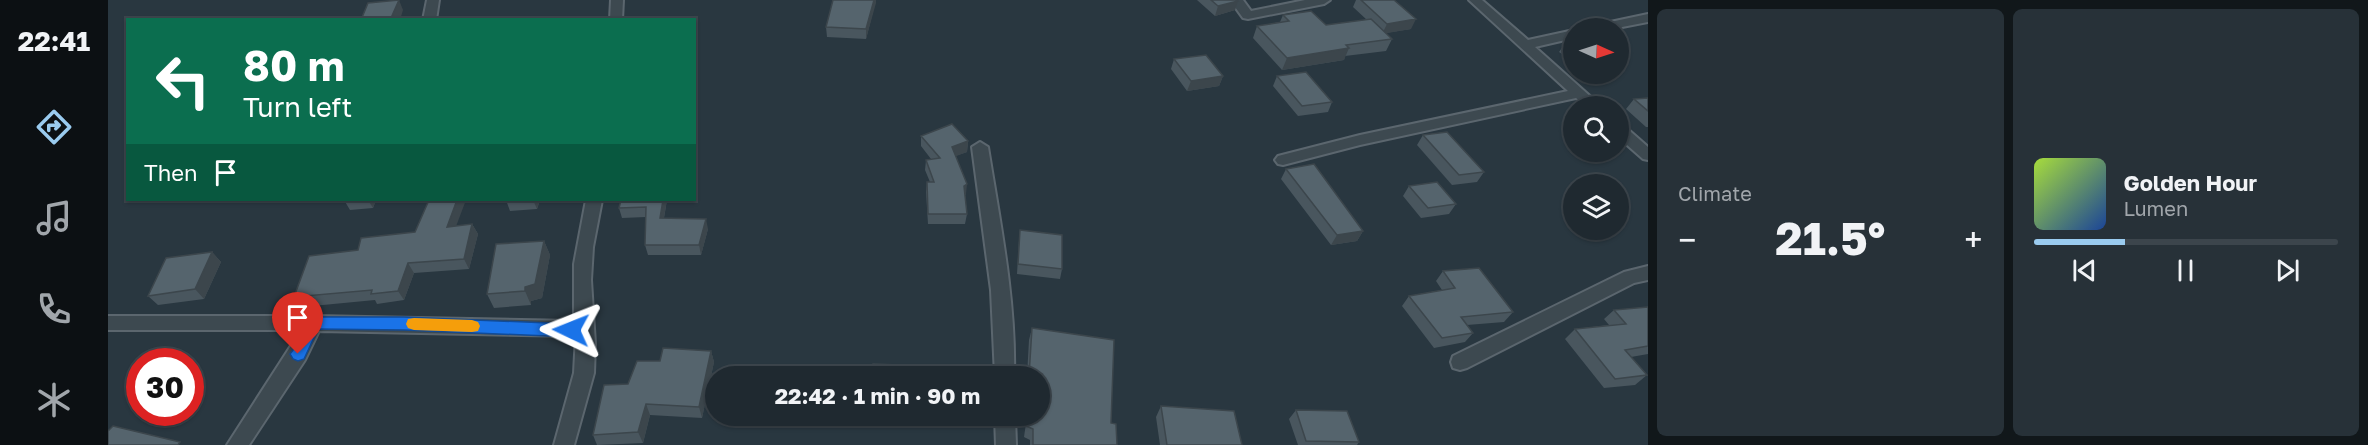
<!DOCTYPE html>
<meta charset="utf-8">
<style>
body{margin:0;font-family:"Golos Text",sans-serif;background:#273138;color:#f1f3f6;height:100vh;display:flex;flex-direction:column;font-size:22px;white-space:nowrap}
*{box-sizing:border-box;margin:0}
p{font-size:20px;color:#a1a6ab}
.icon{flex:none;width:33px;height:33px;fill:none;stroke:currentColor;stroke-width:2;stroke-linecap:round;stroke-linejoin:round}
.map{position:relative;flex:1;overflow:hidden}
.panel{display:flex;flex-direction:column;gap:9px;padding:9px;background:#11171a;width:720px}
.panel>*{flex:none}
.banner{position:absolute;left:18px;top:18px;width:570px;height:183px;border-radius:0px;box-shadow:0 2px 4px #0004,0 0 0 2px #3c454c;background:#0b6e4f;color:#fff;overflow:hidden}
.needle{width:39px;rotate:93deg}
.buttons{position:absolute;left:1455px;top:18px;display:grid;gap:12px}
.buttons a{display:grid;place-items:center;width:66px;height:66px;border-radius:50%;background:#1f2930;box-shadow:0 2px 4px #0004,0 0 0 2px #3c454c;font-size:30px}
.speed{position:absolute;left:18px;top:348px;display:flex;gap:12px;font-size:30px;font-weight:700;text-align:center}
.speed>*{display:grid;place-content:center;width:78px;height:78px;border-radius:50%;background:#1f2930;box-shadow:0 2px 4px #0004,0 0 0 2px #3c454c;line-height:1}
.speed .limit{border:9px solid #d22;background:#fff;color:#111}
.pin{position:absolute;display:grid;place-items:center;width:51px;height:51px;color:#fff;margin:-62px -26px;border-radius:50% 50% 50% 0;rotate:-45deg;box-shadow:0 0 6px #0007}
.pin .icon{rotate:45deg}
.me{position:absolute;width:66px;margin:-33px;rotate:272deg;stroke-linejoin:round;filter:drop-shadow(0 0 4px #0008)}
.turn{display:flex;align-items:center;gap:21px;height:126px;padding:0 18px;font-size:27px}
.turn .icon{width:78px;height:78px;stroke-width:2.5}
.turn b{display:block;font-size:42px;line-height:51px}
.then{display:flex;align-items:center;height:57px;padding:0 18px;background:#0003;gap:12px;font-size:22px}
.big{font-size:45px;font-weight:700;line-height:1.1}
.panel .card{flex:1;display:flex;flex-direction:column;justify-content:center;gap:9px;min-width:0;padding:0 21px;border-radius:9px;background:#273138}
.song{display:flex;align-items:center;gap:18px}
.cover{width:72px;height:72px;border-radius:9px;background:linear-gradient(135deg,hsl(80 70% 55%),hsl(220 70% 35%))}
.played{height:6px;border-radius:3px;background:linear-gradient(90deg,#9acbef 30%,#3c454c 30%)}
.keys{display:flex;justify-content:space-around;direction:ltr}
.heat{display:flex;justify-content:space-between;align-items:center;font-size:33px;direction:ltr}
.panel .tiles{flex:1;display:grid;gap:9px;grid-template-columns:repeat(2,1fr)}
.trip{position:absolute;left:597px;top:366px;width:345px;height:60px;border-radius:30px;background:#1f2930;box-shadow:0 2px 4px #0004,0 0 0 2px #3c454c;font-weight:700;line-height:60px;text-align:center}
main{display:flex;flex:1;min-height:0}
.tabs{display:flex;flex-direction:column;width:108px;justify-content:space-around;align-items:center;background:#0c1013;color:#a1a6ab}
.tabs .icon{width:42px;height:42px}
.tabs .on{color:#9acbef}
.tabs b{font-size:27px;color:#f1f3f6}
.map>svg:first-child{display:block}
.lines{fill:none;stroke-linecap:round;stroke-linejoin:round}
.street-casing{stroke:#5b666e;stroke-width:4}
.street{fill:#3d4950;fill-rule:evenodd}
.wall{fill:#49565e}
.shaded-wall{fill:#3c464c}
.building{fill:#55646d;stroke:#3c464c;stroke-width:1.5}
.route{fill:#1a73e8;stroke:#114b97;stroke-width:1.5}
.slow{fill:#f59e0b}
</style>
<main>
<nav class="tabs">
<b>22:41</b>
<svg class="icon on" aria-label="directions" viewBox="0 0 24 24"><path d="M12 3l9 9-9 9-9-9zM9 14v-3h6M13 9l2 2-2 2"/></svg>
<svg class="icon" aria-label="music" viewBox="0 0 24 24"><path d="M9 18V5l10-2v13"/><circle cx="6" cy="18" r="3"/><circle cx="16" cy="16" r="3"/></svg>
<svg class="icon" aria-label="phone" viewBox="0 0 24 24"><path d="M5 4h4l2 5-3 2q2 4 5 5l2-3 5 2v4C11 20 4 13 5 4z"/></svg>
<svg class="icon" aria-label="climate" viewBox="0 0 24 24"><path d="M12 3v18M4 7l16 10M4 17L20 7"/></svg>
</nav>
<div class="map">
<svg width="1540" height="445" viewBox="0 0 1540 445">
<rect width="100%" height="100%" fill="#293740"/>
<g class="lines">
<!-- street casing -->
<g class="street-casing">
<path id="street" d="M 319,0 L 331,0 L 328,20 L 315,20 Z
M 503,0 L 515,0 L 514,20 L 502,20 Z
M 1122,0 L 1135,0 L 1143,11 L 1197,0 L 1222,0 L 1216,4 L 1140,19 L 1135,18 Z
M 1361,0 L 1374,0 L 1420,40 L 1466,30 L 1466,38 L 1427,47 L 1493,106 L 1478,106 L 1468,98 L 1252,145 L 1175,165 L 1170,164 L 1167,160 L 1170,156 L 1252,135 L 1460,91 Z
M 1540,14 L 1540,22 L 1509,28 L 1486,28 L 1488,25 Z
M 1510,123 L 1515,125 L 1540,147 L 1540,160 L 1535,159 L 1510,137 Z
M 872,142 L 880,147 C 892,222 908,300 906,376 L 887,376 L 883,290 L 864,147 Z
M 478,200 L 494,200 L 485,247 L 483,280 L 487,344 L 486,373 L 466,445 L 446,445 L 466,373 L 468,336 L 211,331 L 197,360 L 141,445 L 119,445 L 193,330 L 0,330 L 0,316 L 206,316 L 466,321 L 466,264 Z
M 1540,266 L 1540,280 L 1526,283 L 1359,368 L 1352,370 L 1345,368 L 1343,362 L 1345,356 L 1516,272 Z
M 887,416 L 907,416 L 908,445 L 888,445 Z"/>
</g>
<!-- street -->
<use href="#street" class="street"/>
</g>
<!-- wall -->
<path class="wall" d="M 725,0 L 768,0 L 758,39 L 719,37 L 718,27 Z
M 1089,0 L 1129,0 L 1127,10 L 1107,16 Z
M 1248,0 L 1286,0 L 1303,29 L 1277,33 L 1284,39 L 1278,51 L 1237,56 L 1236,60 L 1174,70 L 1145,38 L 1149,26 L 1172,22 L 1175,15 L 1218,25 L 1259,20 L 1245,7 Z
M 1466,40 L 1466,62 L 1451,52 L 1458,42 Z
M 1066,59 L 1115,76 L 1111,86 L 1079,91 L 1063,69 Z
M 1169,76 L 1224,102 L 1220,112 L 1190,116 L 1165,86 Z
M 1540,98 L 1540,127 L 1538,127 L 1518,109 L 1526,99 Z
M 1315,135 L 1376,172 L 1369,182 L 1344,185 L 1309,145 Z
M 813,136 L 860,141 L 859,152 L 847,156 L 858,194 L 857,195 L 859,214 L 857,224 L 820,224 L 818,192 L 819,182 L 822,182 L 817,170 L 818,160 L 823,159 L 813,146 Z
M 1178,169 L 1255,231 L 1249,241 L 1223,245 L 1173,179 Z
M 1301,186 L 1348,204 L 1341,214 L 1313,218 L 1295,196 Z
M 236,200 L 268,200 L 265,208 L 242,210 Z
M 398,200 L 432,200 L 429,209 L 402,211 Z
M 513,200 L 559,200 L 556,218 L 600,229 L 593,255 L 540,255 L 537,245 L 538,217 L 514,218 L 511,208 Z
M 364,224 L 370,234 L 361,269 L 306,273 L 296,300 L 269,304 L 267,300 L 194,307 L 186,297 L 250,250 L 348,226 Z
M 912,230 L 954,269 L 952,279 L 909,274 L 911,240 Z
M 436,241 L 442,255 L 434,298 L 423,301 L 423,305 L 386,308 L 379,294 Z
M 104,252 L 113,262 L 96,299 L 50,305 L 40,296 Z
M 1335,271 L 1405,312 L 1396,322 L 1359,325 L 1365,333 L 1357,342 L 1326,348 L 1294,306 L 1301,296 L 1334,290 L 1328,281 Z
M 1540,307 L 1540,354 L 1523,357 L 1539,375 L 1527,385 L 1496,388 L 1457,339 L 1467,329 L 1501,325 L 1496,319 L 1506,310 Z
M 924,328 L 1003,423 L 1009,445 L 922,445 L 922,440 L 916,437 L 919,416 L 932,416 L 932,376 L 919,376 L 921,340 Z
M 603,351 L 606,362 L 594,418 L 542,415 L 535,443 L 489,445 L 485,435 L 520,384 L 552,361 Z
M 1053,406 L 1134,445 L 1052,445 L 1048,417 Z
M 1188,410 L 1251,442 L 1249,445 L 1190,445 L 1181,419 Z"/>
<!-- shaded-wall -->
<path class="shaded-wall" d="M 291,0 L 295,10 L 292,20 L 284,20 L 283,18 Z
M 766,0 L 768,0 L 768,3 L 758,39 L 758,29 Z
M 1130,1 L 1127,10 L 1107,16 L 1110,6 Z
M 1308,19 L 1303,29 L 1274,34 L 1279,24 Z
M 1241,48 L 1236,60 L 1174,70 L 1179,58 Z
M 1115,76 L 1111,86 L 1079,91 L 1083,81 Z
M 860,141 L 859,152 L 843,158 L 844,147 Z
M 859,184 L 858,194 L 855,196 L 856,186 Z
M 260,200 L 268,200 L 265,208 Z
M 349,200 L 358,200 L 344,237 L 339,227 Z
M 425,200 L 432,200 L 429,209 Z
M 555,200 L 559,200 L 554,228 L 552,218 Z
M 598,219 L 600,229 L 593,255 L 591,245 Z
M 364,224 L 370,234 L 361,269 L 356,259 Z
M 1255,231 L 1249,241 L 1223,245 L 1229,235 Z
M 436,241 L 442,255 L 434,298 L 423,301 L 423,305 L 417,291 L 417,287 Z
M 104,252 L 113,262 L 96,299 L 87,289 Z
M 300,263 L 306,273 L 296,300 L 290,291 Z
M 603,351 L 606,362 L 594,418 L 591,407 Z
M 538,404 L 542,415 L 535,443 L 530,432 Z"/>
<!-- building -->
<path class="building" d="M 291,0 L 283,18 L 253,20 L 260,3 Z
M 725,0 L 766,0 L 758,29 L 718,27 Z
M 1103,0 L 1129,0 L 1130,1 L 1110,6 Z
M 1253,0 L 1286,0 L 1308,19 L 1279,24 Z
M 1203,11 L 1218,25 L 1263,19 L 1284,39 L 1238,45 L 1241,48 L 1179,58 L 1149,26 L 1181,21 L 1175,15 Z
M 1466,40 L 1466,47 L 1458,42 Z
M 1098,55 L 1115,76 L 1083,81 L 1066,59 Z
M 1198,72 L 1224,102 L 1194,106 L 1169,76 Z
M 1540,98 L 1540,111 L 1526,99 Z
M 844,124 L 860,141 L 844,147 L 859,184 L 856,186 L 859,214 L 820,214 L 819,182 L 826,182 L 818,160 L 832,158 L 813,136 Z
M 1339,132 L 1376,172 L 1351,175 L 1315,135 Z
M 1206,164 L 1255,231 L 1229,235 L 1178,169 Z
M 1329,182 L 1348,204 L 1320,208 L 1301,186 Z
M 321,200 L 349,200 L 339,227 L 364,224 L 356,259 L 300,263 L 290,291 L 263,294 L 264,290 L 186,297 L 201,256 L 250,250 L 253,238 L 307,232 Z
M 398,200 L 419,200 L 398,201 Z
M 513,200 L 555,200 L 552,218 L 598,219 L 591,245 L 537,245 L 538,207 L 511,208 Z
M 912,230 L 954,235 L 954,269 L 910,264 Z
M 436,241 L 427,284 L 417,287 L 417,291 L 379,294 L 388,244 Z
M 104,252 L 87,289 L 40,296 L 58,258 Z
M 1371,268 L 1405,312 L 1353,317 L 1365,333 L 1334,338 L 1301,296 L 1347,288 L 1335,271 Z
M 1540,307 L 1540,346 L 1517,350 L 1539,375 L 1507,379 L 1467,329 L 1518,324 L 1506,310 Z
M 924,328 L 1006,340 L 1003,423 L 1008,424 L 1009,445 L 925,445 L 925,429 L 918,426 L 920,416 L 932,416 L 932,376 L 921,376 Z
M 555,348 L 603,351 L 591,407 L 538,404 L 530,432 L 485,435 L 496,385 L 520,384 L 529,361 L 552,361 Z
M 765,364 L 819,366 L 819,376 L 764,376 Z
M 1053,406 L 1126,411 L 1134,445 L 1059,445 Z
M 1188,410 L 1239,411 L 1251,442 L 1198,441 Z
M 5,426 L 72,442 L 70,445 L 0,445 L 0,431 Z"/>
<!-- route -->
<path class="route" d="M 206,317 L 296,317 L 463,324 L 469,326 L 471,330 L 469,335 L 463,337 L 296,330 L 210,329 L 196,359 L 190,361 L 185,359 L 182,354 L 185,350 L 200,319 Z"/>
<!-- slow -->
<path class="slow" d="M 306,318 L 364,320 L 370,322 L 372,326 L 370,331 L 364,332 L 306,330 L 300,328 L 298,324 L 300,319 Z"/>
</svg>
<div class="buttons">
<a><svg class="needle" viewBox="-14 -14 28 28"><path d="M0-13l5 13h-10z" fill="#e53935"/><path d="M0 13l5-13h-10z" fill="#a1a6ab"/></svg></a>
<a><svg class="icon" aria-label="search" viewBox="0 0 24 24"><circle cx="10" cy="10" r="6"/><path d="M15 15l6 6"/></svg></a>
<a><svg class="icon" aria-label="layers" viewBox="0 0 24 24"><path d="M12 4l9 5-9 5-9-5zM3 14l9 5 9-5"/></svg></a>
</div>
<div class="speed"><div class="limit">30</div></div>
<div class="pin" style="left:190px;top:354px;background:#d93025"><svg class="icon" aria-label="arrive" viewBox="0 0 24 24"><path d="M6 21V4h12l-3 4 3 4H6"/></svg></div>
<svg class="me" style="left:463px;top:330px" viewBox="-20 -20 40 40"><path d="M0-17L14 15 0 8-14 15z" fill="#1a73e8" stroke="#fff" stroke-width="4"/></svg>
<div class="trip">22:42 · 1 min · 90 m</div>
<div class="banner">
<div class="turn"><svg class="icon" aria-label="left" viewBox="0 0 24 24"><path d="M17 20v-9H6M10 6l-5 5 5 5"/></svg><div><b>80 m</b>Turn left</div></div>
<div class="then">Then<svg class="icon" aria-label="arrive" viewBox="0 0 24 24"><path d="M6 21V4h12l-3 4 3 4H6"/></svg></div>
</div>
</div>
<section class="panel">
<div class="tiles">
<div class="card"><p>Climate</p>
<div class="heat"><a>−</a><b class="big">21.5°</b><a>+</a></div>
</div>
<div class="card">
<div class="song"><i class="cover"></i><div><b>Golden Hour</b><p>Lumen</p></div></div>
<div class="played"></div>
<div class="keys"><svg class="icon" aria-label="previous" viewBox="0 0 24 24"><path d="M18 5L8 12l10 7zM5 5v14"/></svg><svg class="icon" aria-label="pause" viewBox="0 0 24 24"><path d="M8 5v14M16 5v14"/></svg><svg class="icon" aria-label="next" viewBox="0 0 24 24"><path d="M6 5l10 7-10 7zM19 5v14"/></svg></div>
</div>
</div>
</section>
</main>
